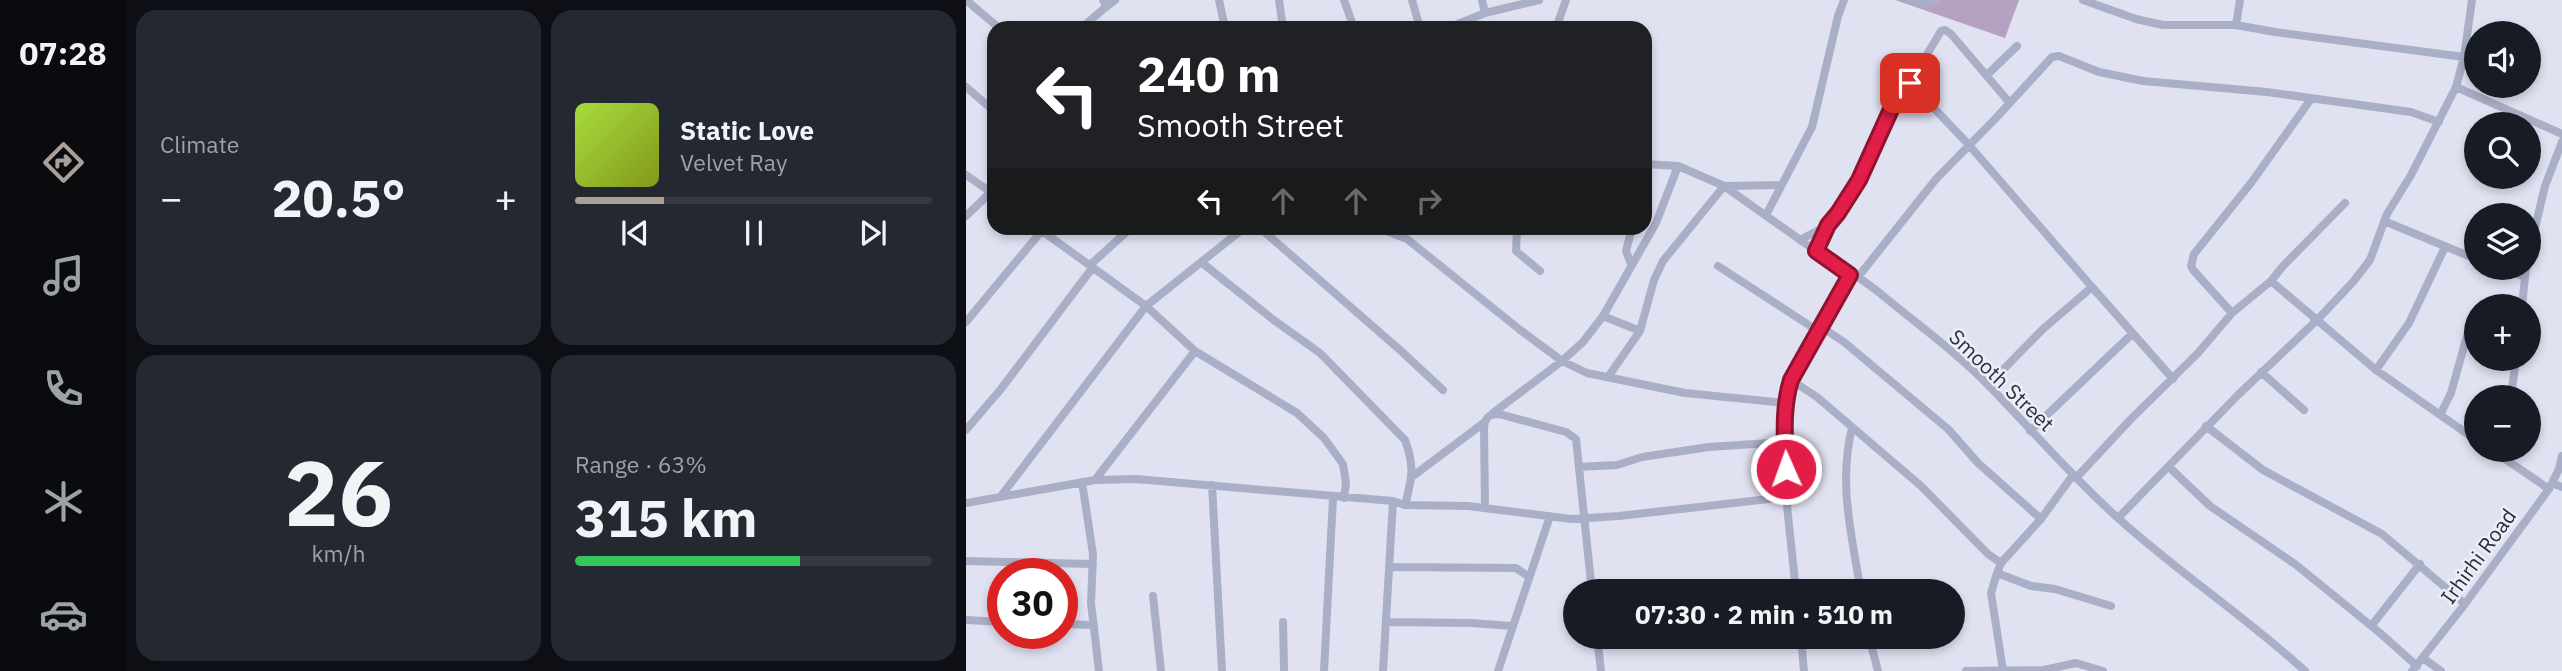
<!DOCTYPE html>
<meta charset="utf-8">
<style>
body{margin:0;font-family:"IBM Plex Sans",sans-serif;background:#242831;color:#f1f3f6;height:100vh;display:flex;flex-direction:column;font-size:26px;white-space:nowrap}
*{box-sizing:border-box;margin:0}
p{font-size:23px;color:#9ea1a6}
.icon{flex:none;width:38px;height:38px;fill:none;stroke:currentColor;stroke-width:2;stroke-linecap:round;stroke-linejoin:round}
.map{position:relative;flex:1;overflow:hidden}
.details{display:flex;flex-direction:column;gap:10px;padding:10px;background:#0d0f14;width:840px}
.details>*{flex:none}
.top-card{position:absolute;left:21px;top:21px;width:665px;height:214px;border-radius:21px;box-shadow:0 4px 10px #0003;background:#202124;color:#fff;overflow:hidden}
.controls{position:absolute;left:1498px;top:21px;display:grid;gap:14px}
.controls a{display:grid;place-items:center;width:77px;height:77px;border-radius:50%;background:#171b24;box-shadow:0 4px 10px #0003;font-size:35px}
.speed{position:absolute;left:21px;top:558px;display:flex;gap:14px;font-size:35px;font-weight:700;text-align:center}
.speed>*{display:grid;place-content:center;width:91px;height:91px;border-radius:50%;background:#171b24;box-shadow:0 4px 10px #0003;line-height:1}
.speed .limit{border:10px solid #d22;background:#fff;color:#111}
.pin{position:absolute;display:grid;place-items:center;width:60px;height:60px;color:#fff;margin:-30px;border-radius:14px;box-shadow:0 4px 10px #0006}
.me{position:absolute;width:77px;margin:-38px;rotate:358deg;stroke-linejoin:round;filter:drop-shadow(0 0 5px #0008)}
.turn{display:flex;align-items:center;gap:24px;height:147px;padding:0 35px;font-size:32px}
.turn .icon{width:91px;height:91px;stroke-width:2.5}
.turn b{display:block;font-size:49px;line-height:60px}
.lanes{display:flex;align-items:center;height:66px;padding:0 35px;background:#0003;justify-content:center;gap:35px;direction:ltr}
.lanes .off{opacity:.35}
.big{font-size:52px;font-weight:800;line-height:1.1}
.details .tile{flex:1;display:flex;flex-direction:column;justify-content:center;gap:10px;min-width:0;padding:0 24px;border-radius:21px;background:#242831}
.details .dial{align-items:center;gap:0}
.dial b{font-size:91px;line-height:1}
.song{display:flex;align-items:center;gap:21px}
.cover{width:84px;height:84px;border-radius:10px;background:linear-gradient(135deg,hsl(80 70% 55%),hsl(70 70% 35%))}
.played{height:7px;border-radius:4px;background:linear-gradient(90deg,#ac9f97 25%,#363941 25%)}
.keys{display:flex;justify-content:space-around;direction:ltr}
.heat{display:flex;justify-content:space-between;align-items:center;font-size:38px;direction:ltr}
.charge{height:10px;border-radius:5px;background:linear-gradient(90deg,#34c759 63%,#363941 0)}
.details .tiles{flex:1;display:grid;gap:10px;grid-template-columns:repeat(2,1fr)}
.trip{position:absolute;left:597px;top:579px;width:402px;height:70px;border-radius:35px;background:#171b24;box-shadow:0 4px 10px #0003;font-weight:800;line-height:70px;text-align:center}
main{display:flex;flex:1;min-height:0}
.tab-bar{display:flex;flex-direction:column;width:126px;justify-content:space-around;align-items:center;background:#090b0e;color:#9ea1a6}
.tab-bar .icon{width:49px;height:49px}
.tab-bar .active{color:#ac9f97}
.tab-bar b{font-size:32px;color:#f1f3f6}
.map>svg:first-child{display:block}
.green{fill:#b7a1c0}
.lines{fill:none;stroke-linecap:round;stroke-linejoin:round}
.minor{stroke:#a9afc7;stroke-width:8}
.route-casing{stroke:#92132f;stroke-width:18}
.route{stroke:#e11d48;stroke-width:12}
.labels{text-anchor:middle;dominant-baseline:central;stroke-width:5;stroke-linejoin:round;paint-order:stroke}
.street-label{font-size:21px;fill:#2b2f38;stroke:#edeef9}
</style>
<main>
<nav class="tab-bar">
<b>07:28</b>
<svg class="icon active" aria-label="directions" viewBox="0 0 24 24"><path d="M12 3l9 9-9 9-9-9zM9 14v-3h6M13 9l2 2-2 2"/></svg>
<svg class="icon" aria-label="music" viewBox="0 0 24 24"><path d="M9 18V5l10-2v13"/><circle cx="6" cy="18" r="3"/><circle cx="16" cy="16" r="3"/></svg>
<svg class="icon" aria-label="phone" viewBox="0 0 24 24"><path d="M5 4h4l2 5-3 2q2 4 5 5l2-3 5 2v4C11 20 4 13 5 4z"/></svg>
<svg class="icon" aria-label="climate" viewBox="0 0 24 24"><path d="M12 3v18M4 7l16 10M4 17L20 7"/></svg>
<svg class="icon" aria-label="car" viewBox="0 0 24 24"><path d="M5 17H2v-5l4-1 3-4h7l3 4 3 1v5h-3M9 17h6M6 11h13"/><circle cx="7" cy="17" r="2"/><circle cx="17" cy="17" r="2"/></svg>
</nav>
<section class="details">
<div class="tiles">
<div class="tile"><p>Climate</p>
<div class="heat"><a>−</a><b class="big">20.5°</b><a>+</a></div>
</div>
<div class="tile">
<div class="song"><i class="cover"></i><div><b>Static Love</b><p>Velvet Ray</p></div></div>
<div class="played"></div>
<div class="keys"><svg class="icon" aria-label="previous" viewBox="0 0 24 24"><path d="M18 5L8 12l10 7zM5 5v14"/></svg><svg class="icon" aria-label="pause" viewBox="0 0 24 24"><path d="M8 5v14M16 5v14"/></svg><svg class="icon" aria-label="next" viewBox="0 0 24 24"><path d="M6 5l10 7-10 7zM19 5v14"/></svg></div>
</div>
<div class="tile dial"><b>26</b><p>km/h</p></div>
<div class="tile"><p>Range · 63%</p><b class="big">315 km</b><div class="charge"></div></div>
</div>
</section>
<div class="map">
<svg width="1596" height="671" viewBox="0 0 1596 671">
<rect width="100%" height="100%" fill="#e0e2f2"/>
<!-- green -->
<path class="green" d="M 929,0 L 1053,0 L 1039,38 Z"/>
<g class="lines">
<!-- minor -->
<path class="minor" d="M 0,0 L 33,28
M 253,0 L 259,28
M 313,0 L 317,28
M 378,0 L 388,28
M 446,0 L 454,28
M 516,0 L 519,13
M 945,0 L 960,4 L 970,0
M 1117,0 L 1170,19 L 1197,25 L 1270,25
M 1274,0 L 1270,25 L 1309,32 L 1498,57
M 140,7 L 149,0
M 115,28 L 140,7 L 137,0
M 482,28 L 519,13 L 573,0
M 590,28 L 600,0
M 1021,75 L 1051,46
M 944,83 L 1003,145 L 1126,287 L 1077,329 L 1022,385
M 0,87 L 28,111
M 1490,87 L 1596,134
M 679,164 L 712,166 L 758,186 L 884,275 L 892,277 L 910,290 C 947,321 989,351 1023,386 C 1067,431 1107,478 1153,519 C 1213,573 1280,617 1339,671
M 0,175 L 26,193
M 800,215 L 846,127 L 872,16 L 878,0
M 0,216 L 28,189
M 1418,221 L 1510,259
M 72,228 L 180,306 L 229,351 L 331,413 L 358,438 L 377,464 L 380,483 L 378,498
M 294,228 L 434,350 L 477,390
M 413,228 L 441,239 L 553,329 L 596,361 L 621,373 L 719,393 L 820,403
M 551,228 L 550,251 L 574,271
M 834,240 L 862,225 L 872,213 L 893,180 L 927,105 L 944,83 L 975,31 L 979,30 L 985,34 L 1043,102
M 850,251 L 862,225
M 1563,253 L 1579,186 L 1596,142
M 235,262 L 309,321 L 354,353 L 439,440 C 449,467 446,478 439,505
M 665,264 L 660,251 L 666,228
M 124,265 L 165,228
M 752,266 L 852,331
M 1535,268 L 1559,277
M 892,277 L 970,179 L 1030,118 L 1086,57 L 1093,56 L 1133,72 L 1177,81 L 1301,92 L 1445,112 L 1473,122
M 1305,281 L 1410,370 L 1510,440
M 1126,287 L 1207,379
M 1556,306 L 1560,268
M 1266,313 L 1228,271 L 1225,266 L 1228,254 L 1285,183 L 1345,99
M 637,316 L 674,331
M 0,322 L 78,228
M 854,326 L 878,342 L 982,429 L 1012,463 L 1075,519
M 1410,370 L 1443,323 L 1479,247
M 1295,372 L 1338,410
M 642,377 L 674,331 L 688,280 L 697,261 L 758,186 L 814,185
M 825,380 L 851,397 L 955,486 L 1022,554 L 1035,563 L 1075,519 L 1107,475
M 1545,397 L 1550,359
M 527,413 L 596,361 L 617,342 L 637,316 L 690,223 L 712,166
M 1474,415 L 1485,393 L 1504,325 L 1510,322
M 1240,426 L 1297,470 L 1416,534 L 1499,604
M 886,428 C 872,483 886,537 895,592
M 0,430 L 35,389 L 127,267
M 1064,431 L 1166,334
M 1526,450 L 1583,489
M 613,467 L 651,465 L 676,457 L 743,447 L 819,442
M 1203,467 L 1244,506 L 1329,564 L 1414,633 L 1451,666
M 447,476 L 519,422
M 1110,478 L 1164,420 L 1232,353 L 1266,313 L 1305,281 L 1317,266 L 1379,203
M 129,480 L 229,351
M 116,482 L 127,554 L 125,603 L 133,671
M 1586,483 L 1596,487
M 246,485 L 256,671
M 35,496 L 180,306 L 278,228
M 0,503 L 129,480 L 170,479 L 427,501 L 439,505 L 502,506 L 605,519 L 653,516 L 821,497
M 519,508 L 518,428 C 519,417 523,414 533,414 L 600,432 L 610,439 L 626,592
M 1152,518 L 1272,395 L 1352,319 L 1387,282 L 1404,260 L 1421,214 L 1445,175 L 1490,87 L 1498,57 L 1506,0
M 0,561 L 127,564
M 1035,563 L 1031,573 L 1065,586 L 1089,589 L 1145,606
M 423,567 L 550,568 L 563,577
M 1031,573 L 1025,593 L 1037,670
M 830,592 C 825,533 808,434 825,380 L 884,275
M 187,596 L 195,671
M 0,620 L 37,622
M 317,622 L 318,671
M 420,622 L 505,623 L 546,626
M 96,624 L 128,625
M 1406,625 L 1454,564
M 631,637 L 635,671
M 835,637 L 838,671
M 903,637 L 912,671
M 1457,658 L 1475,671
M 358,671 L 367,498
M 417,671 L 427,501
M 532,671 L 584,516
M 1000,671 L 1078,670 L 1110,663 L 1137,671
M 1446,671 L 1499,604 L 1583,489 L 1593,469 L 1596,456"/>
</g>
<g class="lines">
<!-- route casing -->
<g class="route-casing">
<path id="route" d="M 820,469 C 819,439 816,409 825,380 L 884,275 L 850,251 L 862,225 L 872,213 L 893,180 L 927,105 L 944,83"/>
</g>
<!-- route -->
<use href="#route" class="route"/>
</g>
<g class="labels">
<!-- street labels -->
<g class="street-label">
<text transform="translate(1036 380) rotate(44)">Smooth Street</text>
<text transform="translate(1512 556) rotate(-54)">Irhirhi Road</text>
</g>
</g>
</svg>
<div class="controls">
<a><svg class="icon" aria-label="sound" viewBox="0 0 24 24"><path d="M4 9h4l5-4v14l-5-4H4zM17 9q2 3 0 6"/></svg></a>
<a><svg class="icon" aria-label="search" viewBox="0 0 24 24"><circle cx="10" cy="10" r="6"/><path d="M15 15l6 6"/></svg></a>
<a><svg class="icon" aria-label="layers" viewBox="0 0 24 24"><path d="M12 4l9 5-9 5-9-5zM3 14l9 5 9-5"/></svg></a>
<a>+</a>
<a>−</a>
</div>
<div class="speed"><div class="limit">30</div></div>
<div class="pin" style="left:944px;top:83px;background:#d93025"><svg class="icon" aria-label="arrive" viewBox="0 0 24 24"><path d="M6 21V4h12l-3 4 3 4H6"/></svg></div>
<svg class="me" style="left:820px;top:469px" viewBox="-20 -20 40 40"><circle r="17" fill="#e11d48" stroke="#fff" stroke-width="3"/><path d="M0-11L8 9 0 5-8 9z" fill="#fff"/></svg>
<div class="trip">07:30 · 2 min · 510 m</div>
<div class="top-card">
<div class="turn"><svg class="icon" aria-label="left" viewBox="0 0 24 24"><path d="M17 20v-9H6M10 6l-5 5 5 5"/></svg><div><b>240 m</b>Smooth Street</div></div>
<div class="lanes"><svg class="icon" aria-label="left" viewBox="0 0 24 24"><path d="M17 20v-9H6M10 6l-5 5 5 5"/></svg><svg class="icon off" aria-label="ahead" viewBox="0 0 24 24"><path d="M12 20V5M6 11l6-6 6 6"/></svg><svg class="icon off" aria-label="ahead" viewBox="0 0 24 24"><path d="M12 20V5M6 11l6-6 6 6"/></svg><svg class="icon off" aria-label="right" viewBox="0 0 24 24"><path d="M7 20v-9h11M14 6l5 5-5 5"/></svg></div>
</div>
</div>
</main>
